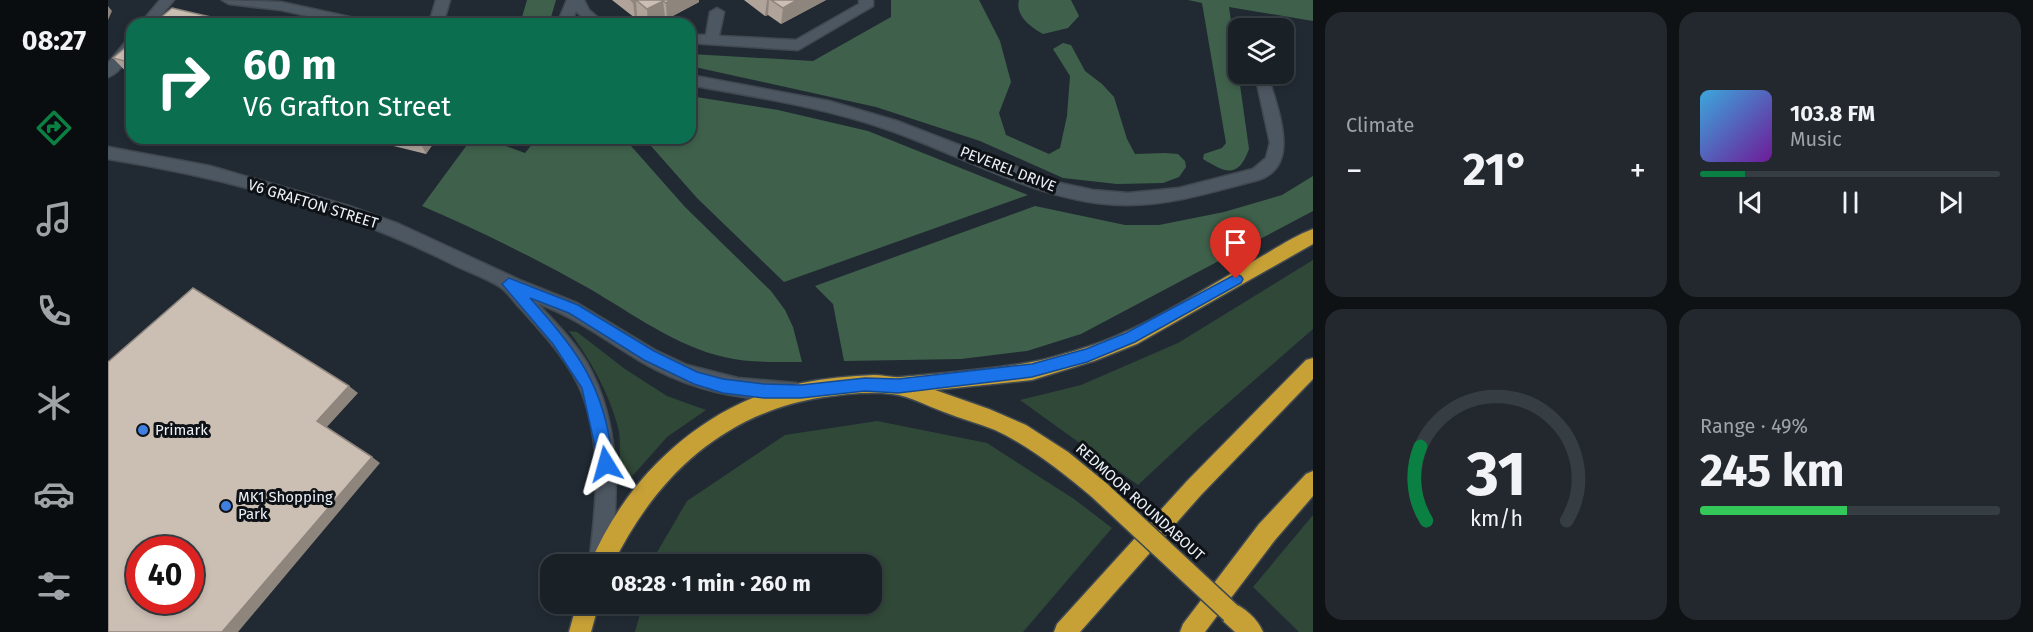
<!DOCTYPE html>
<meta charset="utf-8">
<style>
body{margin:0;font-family:"Fira Sans",sans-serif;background:#22282e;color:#f1f3f6;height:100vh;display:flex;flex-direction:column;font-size:22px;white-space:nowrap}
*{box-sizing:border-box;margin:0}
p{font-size:20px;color:#9fa3a7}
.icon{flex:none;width:33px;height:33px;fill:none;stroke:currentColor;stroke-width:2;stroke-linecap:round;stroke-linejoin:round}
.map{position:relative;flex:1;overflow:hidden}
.side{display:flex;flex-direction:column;gap:12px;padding:12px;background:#0e1215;width:720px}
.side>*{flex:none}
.top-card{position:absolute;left:18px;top:18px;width:570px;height:126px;border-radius:18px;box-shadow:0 3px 9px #0003,0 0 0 2px #373e43;background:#0b6e4f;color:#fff;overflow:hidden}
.tools{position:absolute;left:1120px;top:18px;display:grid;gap:12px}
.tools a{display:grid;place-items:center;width:66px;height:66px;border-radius:12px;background:#192026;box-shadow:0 3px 9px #0003,0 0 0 2px #373e43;font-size:30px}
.speed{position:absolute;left:18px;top:536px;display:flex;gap:12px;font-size:30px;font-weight:700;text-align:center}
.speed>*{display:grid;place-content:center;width:78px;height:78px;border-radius:50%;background:#192026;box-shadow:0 3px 9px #0003,0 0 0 2px #373e43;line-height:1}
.speed .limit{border:9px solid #d22;background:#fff;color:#111}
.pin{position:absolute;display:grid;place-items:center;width:51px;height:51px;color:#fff;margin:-62px -26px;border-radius:50% 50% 50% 0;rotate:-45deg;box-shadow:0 0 6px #0007}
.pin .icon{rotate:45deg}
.me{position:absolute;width:66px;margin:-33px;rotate:352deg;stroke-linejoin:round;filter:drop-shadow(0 0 4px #0008)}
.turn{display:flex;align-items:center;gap:21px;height:126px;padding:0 18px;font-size:27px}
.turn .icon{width:78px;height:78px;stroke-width:2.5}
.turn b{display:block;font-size:42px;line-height:51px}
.big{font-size:45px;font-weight:700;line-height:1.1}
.side .tile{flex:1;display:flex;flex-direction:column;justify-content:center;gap:9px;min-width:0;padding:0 21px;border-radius:18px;background:#22282e}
.side .dial{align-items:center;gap:0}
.dial svg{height:156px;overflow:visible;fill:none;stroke:#373e43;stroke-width:7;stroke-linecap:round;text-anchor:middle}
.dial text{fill:#f1f3f6;stroke:none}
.song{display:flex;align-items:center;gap:18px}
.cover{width:72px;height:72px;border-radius:9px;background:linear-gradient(135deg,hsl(200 70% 55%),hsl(280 70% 35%))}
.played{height:6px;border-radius:3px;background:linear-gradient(90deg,#0b8043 15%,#373e43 15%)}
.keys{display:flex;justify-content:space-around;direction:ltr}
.heat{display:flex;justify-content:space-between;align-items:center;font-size:33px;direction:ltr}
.charge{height:9px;border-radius:4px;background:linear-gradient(90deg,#34c759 49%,#373e43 0)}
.side .tiles{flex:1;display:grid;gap:12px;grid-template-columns:repeat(2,1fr)}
.trip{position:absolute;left:432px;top:554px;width:342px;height:60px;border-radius:18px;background:#192026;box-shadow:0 3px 9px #0003,0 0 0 2px #373e43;font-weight:700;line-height:60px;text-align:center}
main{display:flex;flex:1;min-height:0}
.dock{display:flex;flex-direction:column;width:108px;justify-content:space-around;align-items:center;background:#0a0d0f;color:#9fa3a7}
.dock .icon{width:42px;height:42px}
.dock .on{color:#0b8043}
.dock b{font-size:27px;color:#f1f3f6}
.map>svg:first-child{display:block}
.green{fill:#304838}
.forest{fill:#3f614b}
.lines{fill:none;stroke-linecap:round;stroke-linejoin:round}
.minor-casing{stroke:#404850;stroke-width:3}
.highway-casing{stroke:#404850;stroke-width:3}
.minor{fill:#4d5761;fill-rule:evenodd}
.highway{fill:#c7a036;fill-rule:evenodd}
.highway-bridge-casing{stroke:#404850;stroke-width:23;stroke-linecap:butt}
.highway-bridge{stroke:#c7a036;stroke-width:20}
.wall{fill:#afa39a}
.shaded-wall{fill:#8e857d}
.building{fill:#cbbeb3;stroke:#8e857d;stroke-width:1.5;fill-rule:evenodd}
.route{fill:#1a73e8;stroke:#114b97;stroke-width:1.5}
.shop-dot{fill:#3f7fe0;stroke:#0e1216;stroke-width:2}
.labels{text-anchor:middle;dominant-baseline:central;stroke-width:6;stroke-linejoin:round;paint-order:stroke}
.street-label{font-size:15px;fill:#ebf1f7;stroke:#0e1216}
.poi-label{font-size:15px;fill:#ebf1f7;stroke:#0e1216;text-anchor:start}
</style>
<main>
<nav class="dock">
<b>08:27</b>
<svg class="icon on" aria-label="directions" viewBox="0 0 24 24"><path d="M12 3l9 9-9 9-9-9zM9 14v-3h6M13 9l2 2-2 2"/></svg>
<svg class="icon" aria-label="music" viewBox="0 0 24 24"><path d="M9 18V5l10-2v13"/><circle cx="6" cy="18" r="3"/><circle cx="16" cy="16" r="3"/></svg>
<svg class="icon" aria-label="phone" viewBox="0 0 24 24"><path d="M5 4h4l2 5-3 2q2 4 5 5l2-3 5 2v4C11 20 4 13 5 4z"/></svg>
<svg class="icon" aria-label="climate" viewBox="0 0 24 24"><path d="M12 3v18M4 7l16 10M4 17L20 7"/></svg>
<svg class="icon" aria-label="car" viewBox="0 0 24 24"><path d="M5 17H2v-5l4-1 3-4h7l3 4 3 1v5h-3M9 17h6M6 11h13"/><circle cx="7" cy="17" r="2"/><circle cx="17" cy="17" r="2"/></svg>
<svg class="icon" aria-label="filters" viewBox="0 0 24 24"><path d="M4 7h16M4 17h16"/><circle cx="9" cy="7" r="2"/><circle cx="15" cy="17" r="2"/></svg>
</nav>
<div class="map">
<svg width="1205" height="632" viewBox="0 0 1205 632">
<rect width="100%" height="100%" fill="#212a33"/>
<!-- green -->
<path class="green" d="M 1205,260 L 1205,329 L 1089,430 L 1030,485 L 912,400 L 973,385 L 1070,343 Z
M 461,331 L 469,332 L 517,369 L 559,396 L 598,410 L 559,437 L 520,481 C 507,466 515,445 510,427 C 500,391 483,361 461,331 Z
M 769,421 L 879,443 L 966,499 L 1004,528 L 915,632 L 527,632 L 535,603 L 764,603 L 764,564 L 545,564 L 548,554 L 579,501 L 677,435 Z
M 1205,515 L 1205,632 L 1191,632 L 1145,587 Z"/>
<!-- forest -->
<path class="forest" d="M 419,0 L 448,0 L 441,24 L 412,24 Z
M 783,0 L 871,0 L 892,41 L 903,82 L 891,113 L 898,135 L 941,154 L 952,148 L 959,116 L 962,76 L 945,49 L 955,43 L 963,45 L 977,71 L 994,84 L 1006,97 L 1019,139 L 1027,154 L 1057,153 L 1070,154 L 1077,161 L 1078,167 L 1071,177 L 1055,183 L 1009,184 L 955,178 L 872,141 L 768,107 L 582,66 L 582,54 L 705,61 L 783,17 Z
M 911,0 L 963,0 L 971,16 L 960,28 L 935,34 C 923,27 907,16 911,0 Z
M 1080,0 L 1205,0 L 1205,21 L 1121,7 L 1141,149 C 1130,179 1118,173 1095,159 L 1096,154 L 1114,148 L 1118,143 L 1094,3 Z
M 582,96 L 670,110 L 760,131 L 920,195 L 676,282 L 589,198 L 536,138 L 582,138 Z
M 364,138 L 376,138 L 417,153 L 429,138 L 516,138 L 577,207 L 663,291 L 677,310 L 685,327 L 694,362 C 668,362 641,363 616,357 C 570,347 523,313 482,289 C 427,258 372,231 314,206 Z
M 1205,176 L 1205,211 L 973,334 L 919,351 L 853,359 L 736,361 L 725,304 L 707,286 L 927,206 L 1017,225 L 1051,225 L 1116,212 L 1174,195 Z"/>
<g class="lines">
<!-- minor casing -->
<g class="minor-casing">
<path id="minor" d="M 52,0 L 66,0 L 46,24 L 32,24 Z
M 114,0 L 173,2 L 255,20 L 262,24 L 236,24 L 173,10 L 121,4 Z
M 328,0 L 342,0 L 335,24 L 321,24 Z
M 459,0 L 476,0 L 481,10 L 497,24 L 481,24 L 468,11 L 463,24 L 449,24 Z
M 751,0 L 765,0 L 765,6 L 690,50 L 582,43 L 582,35 L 598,35 L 602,12 L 609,8 L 616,12 L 611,36 L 688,40 L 751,4 Z
M 24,38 C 24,52 15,72 0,77 L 0,63 L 19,40 Z
M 1147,74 L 1160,75 C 1168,106 1195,166 1150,180 C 1107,191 1065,205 1020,205 C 937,206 855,155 778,129 C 714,107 648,97 582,85 L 582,75 L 721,101 L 789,121 L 947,182 L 985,190 L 1020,193 L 1071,188 L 1145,169 L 1158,158 L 1162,143 Z
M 0,147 L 102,166 L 241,206 L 291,224 L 414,281 L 469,303 L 547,350 L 579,365 L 630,378 L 688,383 L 695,386 L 698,392 L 695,398 C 682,403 667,400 654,399 C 612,396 569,383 532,361 C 497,340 469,318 429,303 C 447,322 466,341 479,363 C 514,425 510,495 503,564 L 481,564 C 488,508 495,448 474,393 C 461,361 436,335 413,309 C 407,303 401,294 395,289 C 382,279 357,271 342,263 C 235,209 118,178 0,159 Z"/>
</g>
<!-- highway casing -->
<g class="highway-casing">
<path id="highway" d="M 1205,229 L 1205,244 L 1029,344 L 986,361 L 924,380 L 827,390 L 881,409 L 918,425 L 960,452 L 998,483 L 1001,490 L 998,497 L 991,500 L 984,497 C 954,472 923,447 887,430 C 870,423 853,419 836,412 C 819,406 802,396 784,394 C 762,391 738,394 716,397 C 617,412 548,476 505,564 L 482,564 C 519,475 598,402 694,383 C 718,378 742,376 766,375 C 775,375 785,378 793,377 C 836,373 881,370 924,362 C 941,359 959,353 976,348 C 1037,329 1093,290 1149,259 C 1167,249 1186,236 1205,229 Z
M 1205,358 L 1205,379 L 1093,495 L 972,632 L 946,632 L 949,624 L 1079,481 L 1198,360 Z
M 1205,471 L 1205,496 L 1167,540 L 1119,603 L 1123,602 C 1136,607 1150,619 1155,632 L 1127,632 L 1115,621 L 1112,612 L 1097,632 L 1072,632 L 1075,624 L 1151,524 L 1198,474 Z
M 469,603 L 491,603 L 483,632 L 461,632 Z"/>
</g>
<!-- minor -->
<use href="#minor" class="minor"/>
<!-- highway -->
<use href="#highway" class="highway"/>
<!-- highway-bridge casing -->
<g class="highway-bridge-casing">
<path id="highway-bridge" d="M 991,490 L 1123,613"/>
</g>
<!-- highway-bridge -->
<use href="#highway-bridge" class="highway-bridge"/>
</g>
<!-- wall -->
<path class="wall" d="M 504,0 L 591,0 L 591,2 L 559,19 L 557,17 L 544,24 L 538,24 L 529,17 L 527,18 Z
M 636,0 L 718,0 L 673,24 L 660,15 L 657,16 Z
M 24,42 L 24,78 L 5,58 Z
M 253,138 L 329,138 L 318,154 Z"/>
<!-- shaded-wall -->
<path class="shaded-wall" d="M 528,0 L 529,17 L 527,18 L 525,2 Z
M 563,0 L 591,0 L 591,2 L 559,19 L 558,3 Z
M 659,0 L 661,0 L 660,15 L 657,16 Z
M 689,0 L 718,0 L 673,24 L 675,8 Z
M 555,1 L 557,17 L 544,24 L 540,24 L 539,9 Z
M 0,6 L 4,11 L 0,20 Z
M 310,138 L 329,138 L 318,154 Z
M 241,386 L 250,393 L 218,428 L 209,421 Z
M 264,457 L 272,463 L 130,632 L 114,632 Z"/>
<!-- building -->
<path class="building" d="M 523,0 L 563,0 L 558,3 L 555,1 L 539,9 L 528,0 L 525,2 Z
M 663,0 L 689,0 L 675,8 Z
M 64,8 L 133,24 L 45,24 Z
M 24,42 L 24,63 L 5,58 Z
M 85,288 L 241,386 L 209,421 L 264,457 L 114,632 L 0,632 L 0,362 ZM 32,549 L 82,549 L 82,600 L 32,600 Z"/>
<!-- route -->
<path class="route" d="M 1128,274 L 1133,276 L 1135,279 L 1133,283 L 1027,342 L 979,362 L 924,377 L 790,393 L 757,391 L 693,398 L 656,398 L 615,393 L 586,384 L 536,360 L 461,313 L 422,298 C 463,344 492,378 502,442 C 503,451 507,461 503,469 L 498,471 L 492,469 L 474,388 L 445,344 L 394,284 L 401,278 L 470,305 L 546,351 L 589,372 L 615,379 L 656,384 L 693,385 L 757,378 L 790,379 L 924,364 L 978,349 L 1018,333 Z"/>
<!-- markers -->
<g class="shop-dot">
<circle cx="35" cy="430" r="6"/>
<circle cx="118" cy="506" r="6"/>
</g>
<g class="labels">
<!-- street labels -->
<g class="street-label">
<text transform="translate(900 169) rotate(21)">PEVEREL DRIVE</text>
<text transform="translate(205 204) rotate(17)">V6 GRAFTON STREET</text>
<text transform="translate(1032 502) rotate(42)">REDMOOR ROUNDABOUT</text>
</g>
<!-- poi labels -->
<g class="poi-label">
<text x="47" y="430">Primark</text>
<text x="130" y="497">MK1 Shopping<tspan x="130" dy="17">Park</tspan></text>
</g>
</g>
</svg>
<div class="tools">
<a><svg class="icon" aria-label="layers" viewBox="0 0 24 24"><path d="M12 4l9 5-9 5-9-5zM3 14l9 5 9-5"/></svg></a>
</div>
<div class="speed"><div class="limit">40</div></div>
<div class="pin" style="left:1128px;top:279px;background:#d93025"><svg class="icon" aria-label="arrive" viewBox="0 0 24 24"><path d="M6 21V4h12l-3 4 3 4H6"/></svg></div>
<svg class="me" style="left:498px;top:464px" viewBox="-20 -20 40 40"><path d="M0-17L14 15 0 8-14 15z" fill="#1a73e8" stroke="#fff" stroke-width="4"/></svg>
<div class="trip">08:28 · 1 min · 260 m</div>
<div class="top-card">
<div class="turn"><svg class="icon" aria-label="right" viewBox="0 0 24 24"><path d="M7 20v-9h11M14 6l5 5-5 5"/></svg><div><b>60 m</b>V6 Grafton Street</div></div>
</div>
</div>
<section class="side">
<div class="tiles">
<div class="tile"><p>Climate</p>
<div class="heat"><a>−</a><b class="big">21°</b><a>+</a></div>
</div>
<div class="tile">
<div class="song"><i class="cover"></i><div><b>103.8 FM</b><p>Music</p></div></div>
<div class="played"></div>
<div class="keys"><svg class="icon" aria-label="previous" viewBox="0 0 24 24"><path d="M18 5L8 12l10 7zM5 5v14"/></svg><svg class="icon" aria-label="pause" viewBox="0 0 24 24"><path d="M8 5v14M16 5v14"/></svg><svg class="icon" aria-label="next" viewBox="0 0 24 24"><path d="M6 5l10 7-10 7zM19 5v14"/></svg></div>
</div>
<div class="tile dial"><svg viewBox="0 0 100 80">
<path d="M14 69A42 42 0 1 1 86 69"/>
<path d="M14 69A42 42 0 0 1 11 31" stroke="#0b8043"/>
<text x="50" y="56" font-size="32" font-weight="700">31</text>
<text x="50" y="72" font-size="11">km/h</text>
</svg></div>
<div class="tile"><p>Range · 49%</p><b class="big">245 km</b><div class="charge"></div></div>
</div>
</section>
</main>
